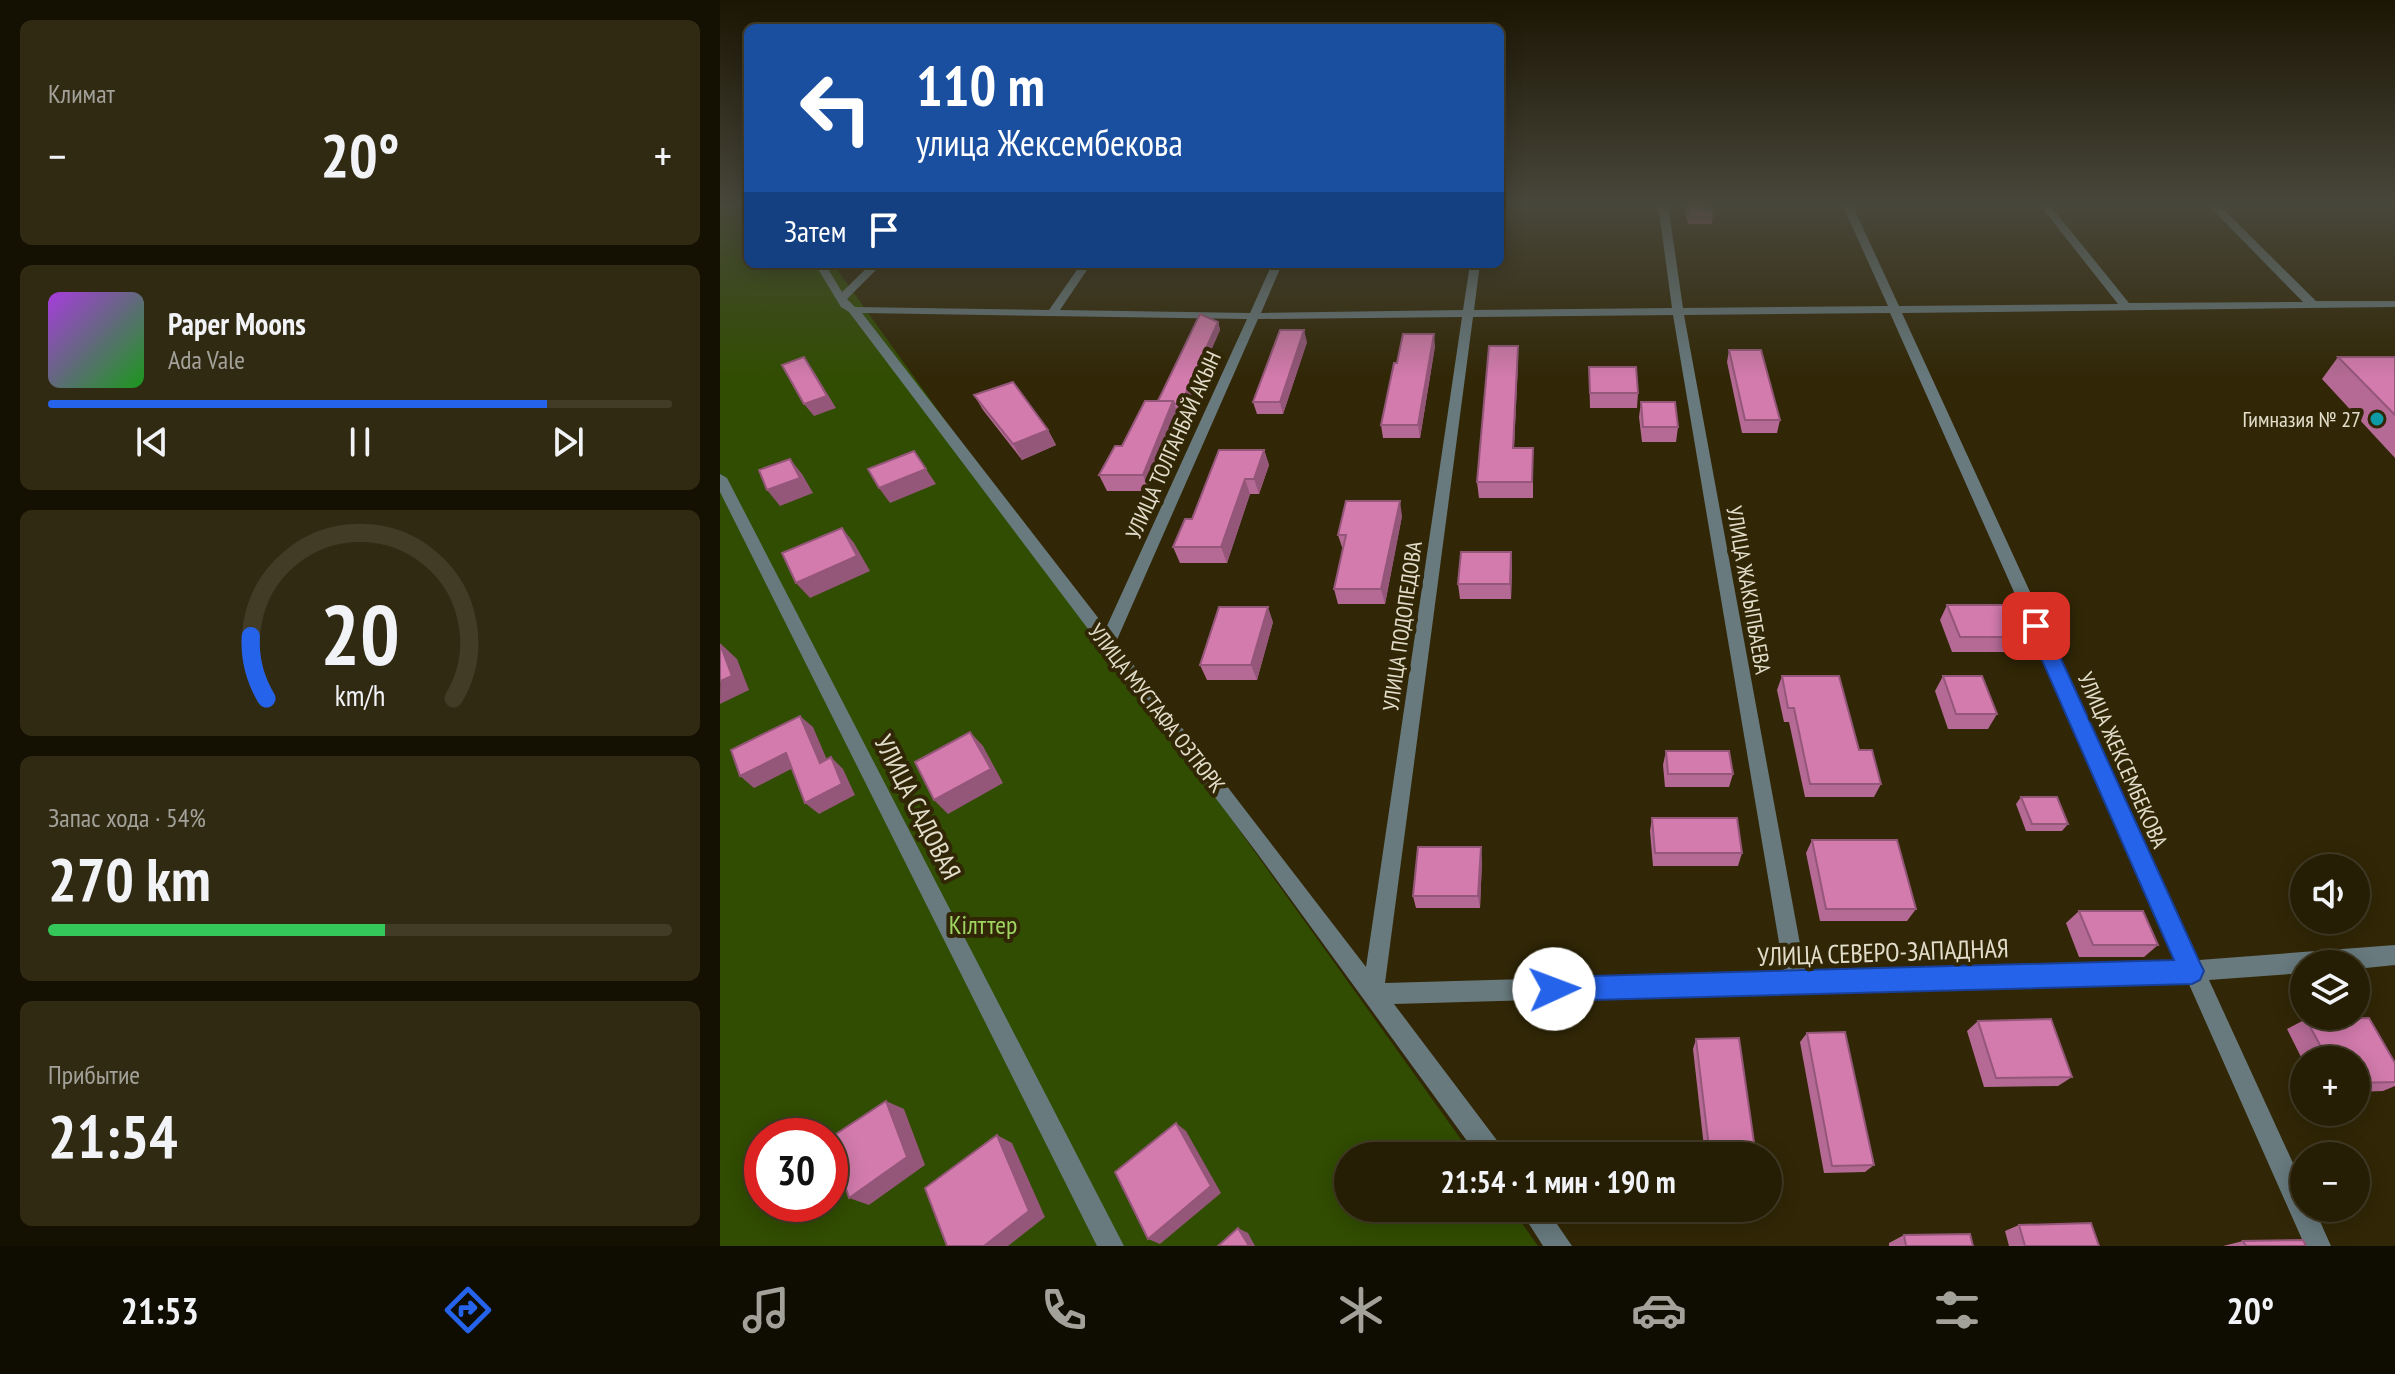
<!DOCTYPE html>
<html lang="ru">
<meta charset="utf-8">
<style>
body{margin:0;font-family:"PT Sans Narrow",sans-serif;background:#312a13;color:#f1f3f6;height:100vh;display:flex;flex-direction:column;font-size:30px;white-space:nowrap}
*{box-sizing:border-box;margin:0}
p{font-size:26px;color:#a3a29a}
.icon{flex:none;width:44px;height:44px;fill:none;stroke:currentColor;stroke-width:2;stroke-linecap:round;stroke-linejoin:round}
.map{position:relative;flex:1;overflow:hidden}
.sheet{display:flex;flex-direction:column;gap:20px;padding:20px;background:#141002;width:720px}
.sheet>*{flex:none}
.top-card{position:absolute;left:24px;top:24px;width:760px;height:244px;border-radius:12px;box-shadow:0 4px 20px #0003,0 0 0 2px #423b26;background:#1a4fa0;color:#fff;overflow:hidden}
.tools{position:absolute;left:1570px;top:854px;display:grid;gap:16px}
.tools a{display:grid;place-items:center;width:80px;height:80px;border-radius:50%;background:#251d04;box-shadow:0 4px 20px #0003,0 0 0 2px #423b26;font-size:40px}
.speed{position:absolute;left:24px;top:1118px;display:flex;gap:16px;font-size:40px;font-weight:700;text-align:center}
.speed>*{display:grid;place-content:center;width:104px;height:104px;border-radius:50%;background:#251d04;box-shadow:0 4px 20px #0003,0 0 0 2px #423b26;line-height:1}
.speed .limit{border:12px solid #d22;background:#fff;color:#111}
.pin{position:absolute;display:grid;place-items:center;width:68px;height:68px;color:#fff;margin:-34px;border-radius:16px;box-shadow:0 4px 12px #0006}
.me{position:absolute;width:88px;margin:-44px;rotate:88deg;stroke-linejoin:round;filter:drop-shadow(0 0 6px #0008)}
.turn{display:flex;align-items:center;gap:28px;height:168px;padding:0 40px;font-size:36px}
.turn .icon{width:104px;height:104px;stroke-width:2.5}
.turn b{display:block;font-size:56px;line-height:68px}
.then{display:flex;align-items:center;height:76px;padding:0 40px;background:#0003;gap:16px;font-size:30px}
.big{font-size:60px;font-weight:600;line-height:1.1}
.sheet .tile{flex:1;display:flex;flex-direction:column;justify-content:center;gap:12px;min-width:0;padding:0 28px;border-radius:12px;background:#312a13}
.sheet .dial{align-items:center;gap:0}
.dial svg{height:208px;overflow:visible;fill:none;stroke:#423b26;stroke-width:7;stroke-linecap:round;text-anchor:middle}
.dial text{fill:#f1f3f6;stroke:none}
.song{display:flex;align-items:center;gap:24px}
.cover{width:96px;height:96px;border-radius:12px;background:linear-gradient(135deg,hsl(280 70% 55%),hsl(120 70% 35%))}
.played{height:8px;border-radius:4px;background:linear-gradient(90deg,#2563eb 80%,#423b26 80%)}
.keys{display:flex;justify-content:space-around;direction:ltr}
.heat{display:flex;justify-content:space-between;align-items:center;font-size:44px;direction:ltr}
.charge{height:12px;border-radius:6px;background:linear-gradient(90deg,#34c759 54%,#423b26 0)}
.trip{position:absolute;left:614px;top:1142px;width:448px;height:80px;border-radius:40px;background:#251d04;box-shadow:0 4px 20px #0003,0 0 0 2px #423b26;font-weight:600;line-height:80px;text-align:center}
.dock{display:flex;height:128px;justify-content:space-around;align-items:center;background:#0f0c02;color:#a3a29a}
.dock .icon{width:56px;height:56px}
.dock .active{color:#2563eb}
.dock b{font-size:36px;color:#f1f3f6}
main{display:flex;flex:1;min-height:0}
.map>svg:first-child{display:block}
.green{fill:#314d01;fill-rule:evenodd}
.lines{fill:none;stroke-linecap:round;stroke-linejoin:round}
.street{fill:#687a7e;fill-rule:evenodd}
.wall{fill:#b56a95}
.shaded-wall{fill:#945679}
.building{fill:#d37bad;stroke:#945679;stroke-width:2}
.route{fill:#2563eb;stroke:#184099;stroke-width:2}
.culture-dot{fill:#0f9aa8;stroke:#312706;stroke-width:3}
.labels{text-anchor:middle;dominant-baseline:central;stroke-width:8;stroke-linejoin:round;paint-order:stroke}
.poi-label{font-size:22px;fill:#e3ddcb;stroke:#312706;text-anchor:end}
.street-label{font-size:22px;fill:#e3ddcb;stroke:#312706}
.near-street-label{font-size:26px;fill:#e3ddcb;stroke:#312706}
.near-park-label{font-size:26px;fill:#a0d461;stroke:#312706}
</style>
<main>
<section class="sheet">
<div class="tile"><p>Климат</p>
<div class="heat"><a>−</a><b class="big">20°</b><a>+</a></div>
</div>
<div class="tile">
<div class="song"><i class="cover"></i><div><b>Paper Moons</b><p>Ada Vale</p></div></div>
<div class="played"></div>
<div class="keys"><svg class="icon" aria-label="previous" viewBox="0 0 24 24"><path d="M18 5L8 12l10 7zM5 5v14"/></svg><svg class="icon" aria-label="pause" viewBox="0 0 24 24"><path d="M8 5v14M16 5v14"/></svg><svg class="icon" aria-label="next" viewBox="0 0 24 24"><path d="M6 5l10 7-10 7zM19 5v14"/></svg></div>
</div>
<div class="tile dial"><svg viewBox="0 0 100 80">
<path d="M14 69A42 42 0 1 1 86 69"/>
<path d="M14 69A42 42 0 0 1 8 45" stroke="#2563eb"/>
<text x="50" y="56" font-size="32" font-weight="700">20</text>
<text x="50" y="72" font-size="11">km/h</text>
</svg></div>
<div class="tile"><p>Запас хода · 54%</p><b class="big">270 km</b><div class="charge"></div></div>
<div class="tile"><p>Прибытие</p><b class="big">21:54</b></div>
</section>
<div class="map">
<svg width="1675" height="1246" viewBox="0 0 1675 1246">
<rect width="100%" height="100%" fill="#312706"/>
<!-- green -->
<path class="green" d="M 0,204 L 28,204 L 28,264 L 113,264 L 753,1156 L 628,1156 L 628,1208 L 791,1208 L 818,1246 L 0,1246 ZM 42,1136 L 110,1136 L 110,1204 L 42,1204 Z"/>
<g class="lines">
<!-- street -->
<path class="street" d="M 938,204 L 948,204 L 963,308 L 1168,306 L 1122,204 L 1132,204 L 1179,306 L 1398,304 L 1319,204 L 1329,204 L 1409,303 L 1583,302 L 1487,204 L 1498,204 L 1596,301 L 1675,301 L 1675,307 L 1182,313 L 1479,960 L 1675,945 L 1675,965 L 1636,969 L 1636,964 L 1584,964 L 1584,973 L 1489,980 L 1584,1187 L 1584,1208 L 1594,1208 L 1611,1246 L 1585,1246 L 1468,982 L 674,1004 L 782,1147 L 785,1156 L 758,1156 L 537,853 L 129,312 L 121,307 L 95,264 L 105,264 L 122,292 L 151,264 L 162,264 L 127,299 L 135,307 L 329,310 L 361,264 L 371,264 L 340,310 L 530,313 L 552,264 L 562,264 L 541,313 L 743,310 L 750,264 L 760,264 L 754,310 L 952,308 ZM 142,313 L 527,319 L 386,628 ZM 1170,313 L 1458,961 L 1085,971 L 964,315 ZM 953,315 L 1064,972 L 665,983 L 753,317 ZM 742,317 L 646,967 L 396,642 L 538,319 Z
M 0,474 L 7,478 L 404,1246 L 377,1246 L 0,492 Z
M 799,1208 L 826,1208 L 852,1246 L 823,1246 Z"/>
</g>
<!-- wall -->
<path class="wall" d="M 964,204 L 991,204 L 993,217 L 992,224 L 968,224 Z
M 295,264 L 337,264 L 333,270 L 298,269 Z
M 498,322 L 500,330 L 464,411 L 457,411 L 459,416 L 429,491 L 387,491 L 379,475 Z
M 587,342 L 563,414 L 537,414 L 533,402 Z
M 715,346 L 700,438 L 663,438 L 661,425 L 677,363 Z
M 1009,350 L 1060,420 L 1057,433 L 1022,433 L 1007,362 Z
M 1618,357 L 1675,357 L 1675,458 L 1602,379 Z
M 798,361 L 794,448 L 813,448 L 813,498 L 759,498 L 757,482 Z
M 869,367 L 918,393 L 917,408 L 870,408 Z
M 254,395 L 328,430 L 336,445 L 302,460 L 263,410 Z
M 921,402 L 958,427 L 956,442 L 922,442 L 919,417 Z
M 544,450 L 549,465 L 539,494 L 530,494 L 507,563 L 460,563 L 453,547 L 472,519 Z
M 682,516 L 665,604 L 618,604 L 614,589 L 623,550 L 618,535 Z
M 791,552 L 792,567 L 791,599 L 740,599 L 738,584 Z
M 1227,605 L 1297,637 L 1288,652 L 1232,652 L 1220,620 Z
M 553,622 L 537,680 L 487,680 L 480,665 Z
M 1062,676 L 1139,750 L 1161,784 L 1154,797 L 1085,797 L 1069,722 L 1064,722 L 1057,690 Z
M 1223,676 L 1277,714 L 1268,729 L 1228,729 L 1215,691 Z
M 946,751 L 1013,774 L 1009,787 L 945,787 L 943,765 Z
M 1301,797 L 1348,824 L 1342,831 L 1306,831 L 1296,804 Z
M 932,818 L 1022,853 L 1018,866 L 933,866 L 930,831 Z
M 1092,840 L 1196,909 L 1187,921 L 1100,921 L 1086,853 Z
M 762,860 L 760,908 L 696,908 L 693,896 Z
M 1359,911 L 1438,945 L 1424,957 L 1359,957 L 1346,923 Z
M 1586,1019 L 1675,1063 L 1675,1086 L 1663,1091 L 1636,1092 L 1636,1060 L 1584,1060 L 1584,1063 L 1567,1029 Z
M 1258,1021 L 1352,1077 L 1338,1086 L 1264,1087 L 1247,1031 Z
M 1087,1033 L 1154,1165 L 1145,1172 L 1104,1173 L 1080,1042 Z
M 976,1039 L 1036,1156 L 985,1156 L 973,1049 Z
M 1299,1225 L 1379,1246 L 1289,1246 L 1285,1231 Z
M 1184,1235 L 1253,1246 L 1169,1246 L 1169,1243 Z
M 1523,1241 L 1586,1246 L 1503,1246 Z"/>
<!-- shaded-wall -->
<path class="shaded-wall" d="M 498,322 L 500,330 L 464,411 L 461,404 Z
M 584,330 L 587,342 L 563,414 L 560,402 Z
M 714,334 L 715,346 L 700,438 L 698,425 Z
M 798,346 L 798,361 L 793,463 L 793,448 Z
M 84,357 L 93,370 L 116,408 L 94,416 L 84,404 Z
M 453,401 L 459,416 L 429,491 L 423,475 Z
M 328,430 L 336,445 L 302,460 L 293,444 Z
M 544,450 L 549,465 L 539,494 L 534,479 Z
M 70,459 L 82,474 L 93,493 L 60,506 L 47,490 Z
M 206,469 L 216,484 L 170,503 L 159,488 Z
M 525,479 L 530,494 L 507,563 L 501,547 Z
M 680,501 L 682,516 L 665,604 L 661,589 Z
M 122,528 L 134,543 L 150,571 L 90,598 L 76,583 Z
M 791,552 L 792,567 L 791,599 L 790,584 Z
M 548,607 L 553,622 L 537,680 L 531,665 Z
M 1,644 L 17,659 L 29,690 L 0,704 Z
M 80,716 L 93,727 L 113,774 L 100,763 Z
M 250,732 L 263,746 L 283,783 L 228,814 L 214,800 Z
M 66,753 L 79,765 L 34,788 L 20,776 Z
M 111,757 L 123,769 L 135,795 L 99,814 L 85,803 Z
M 761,847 L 762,860 L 760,908 L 758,896 Z
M 166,1101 L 184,1109 L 205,1165 L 149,1205 L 129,1198 Z
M 456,1123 L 466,1131 L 501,1193 L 440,1244 L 428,1239 Z
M 277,1135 L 292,1143 L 325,1217 L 288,1246 L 264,1246 Z
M 518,1228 L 528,1233 L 535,1246 L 529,1246 Z"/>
<!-- building -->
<path class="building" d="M 966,204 L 991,204 L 993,217 L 969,217 Z
M 480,314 L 498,322 L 461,404 L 455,404 L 453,401 L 438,401 Z
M 560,330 L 584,330 L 560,402 L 533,402 Z
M 683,334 L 714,334 L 698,425 L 661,425 L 674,363 L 677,363 Z
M 769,346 L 798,346 L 793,448 L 813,448 L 812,482 L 757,482 Z
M 1009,350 L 1041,350 L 1060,420 L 1025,420 Z
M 84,357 L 107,396 L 84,404 L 62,365 Z
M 1618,357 L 1675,357 L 1675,415 Z
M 869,367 L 916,367 L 918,393 L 870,393 Z
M 293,382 L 328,430 L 293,444 L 254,395 Z
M 425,401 L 453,401 L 423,475 L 379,475 L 395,446 L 402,446 Z
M 921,402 L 955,402 L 958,427 L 923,427 Z
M 499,450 L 544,450 L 534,479 L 525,479 L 501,547 L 453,547 L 465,519 L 472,519 Z
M 194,451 L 206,469 L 159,488 L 148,469 Z
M 70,459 L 80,478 L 47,490 L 39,470 Z
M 626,501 L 680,501 L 661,589 L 614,589 L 626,535 L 618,535 Z
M 122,528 L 137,556 L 76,583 L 62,553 Z
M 741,552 L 791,552 L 790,584 L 738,584 Z
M 1227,605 L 1283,605 L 1297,637 L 1240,637 Z
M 499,607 L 548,607 L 531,665 L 480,665 Z
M 0,644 L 12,676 L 0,681 Z
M 1062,676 L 1119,676 L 1139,750 L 1152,750 L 1161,784 L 1090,784 L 1074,708 L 1068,708 Z
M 1223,676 L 1262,676 L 1277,714 L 1236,714 Z
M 80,716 L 100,763 L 111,757 L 122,784 L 85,803 L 66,753 L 20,776 L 11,750 Z
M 250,732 L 271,769 L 214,800 L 195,762 Z
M 946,751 L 1009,751 L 1013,774 L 948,774 Z
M 1301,797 L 1337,797 L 1348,824 L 1312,824 Z
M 932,818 L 1017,818 L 1022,853 L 935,853 Z
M 1092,840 L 1177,840 L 1196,909 L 1106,909 Z
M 698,847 L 761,847 L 758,896 L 693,896 Z
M 1359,911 L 1423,911 L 1438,945 L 1373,945 Z
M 1649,1018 L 1675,1063 L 1675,1082 L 1636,1083 L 1636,1060 L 1608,1060 L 1586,1019 Z
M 1331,1019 L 1352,1077 L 1276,1078 L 1258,1021 Z
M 1125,1032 L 1154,1165 L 1112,1166 L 1087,1033 Z
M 1019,1038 L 1036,1156 L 990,1156 L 976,1039 Z
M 166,1101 L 187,1157 L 129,1198 L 110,1138 Z
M 456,1123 L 491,1186 L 428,1239 L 395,1172 Z
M 277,1135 L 309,1211 L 264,1246 L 227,1246 L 205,1188 Z
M 1371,1223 L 1379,1246 L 1305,1246 L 1299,1225 Z
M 518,1228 L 529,1246 L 498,1246 Z
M 1250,1234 L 1253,1246 L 1186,1246 L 1184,1235 Z
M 1583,1240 L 1586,1246 L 1526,1246 L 1523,1241 Z"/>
<!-- sky -->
<linearGradient id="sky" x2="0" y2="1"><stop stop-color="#1b1503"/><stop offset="0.54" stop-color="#48473b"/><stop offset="1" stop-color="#48473b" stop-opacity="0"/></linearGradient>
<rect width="1675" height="379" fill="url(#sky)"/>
<!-- route -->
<path class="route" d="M 1316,619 L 1326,626 L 1480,963 L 1484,971 L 1480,980 L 1472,984 L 834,1001 L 826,998 L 822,989 L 826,981 L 834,977 L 1454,960 L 1307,626 Z"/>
<!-- markers -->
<circle class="culture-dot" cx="1657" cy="419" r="8"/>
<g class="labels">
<!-- poi labels -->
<g class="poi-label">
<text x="1641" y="419">Гимназия № 27</text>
</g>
<!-- street labels -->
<g class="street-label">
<text transform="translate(453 445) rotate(-66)">УЛИЦА ТОЛГАНБАЙ АКЫН</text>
<text transform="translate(1029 590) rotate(80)">УЛИЦА ЖАКЫПБАЕВА</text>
<text transform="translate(682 626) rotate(-82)">УЛИЦА ПОДОПЕДОВА</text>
<text transform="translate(437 708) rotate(52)">УЛИЦА МУСТАФА ОЗТЮРК</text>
<text transform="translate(1403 760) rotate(66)">УЛИЦА ЖЕКСЕМБЕКОВА</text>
</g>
<!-- near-street labels -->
<g class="near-street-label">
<text transform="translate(198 807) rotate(63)">УЛИЦА САДОВАЯ</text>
<text transform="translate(1163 952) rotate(-2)">УЛИЦА СЕВЕРО-ЗАПАДНАЯ</text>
</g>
<!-- near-park labels -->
<g class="near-park-label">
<text x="263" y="924">Кілттер</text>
</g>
</g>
</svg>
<div class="tools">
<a><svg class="icon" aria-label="sound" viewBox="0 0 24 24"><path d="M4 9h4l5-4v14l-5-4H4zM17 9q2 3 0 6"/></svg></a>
<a><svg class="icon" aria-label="layers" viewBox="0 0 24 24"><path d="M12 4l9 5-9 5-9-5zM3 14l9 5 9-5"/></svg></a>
<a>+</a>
<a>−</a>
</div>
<div class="speed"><div class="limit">30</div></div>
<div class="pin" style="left:1316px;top:626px;background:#d93025"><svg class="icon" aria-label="arrive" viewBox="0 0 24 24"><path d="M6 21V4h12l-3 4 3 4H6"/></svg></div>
<svg class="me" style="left:834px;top:989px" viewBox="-20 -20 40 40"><circle r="19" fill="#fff"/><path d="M0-13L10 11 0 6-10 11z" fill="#2563eb"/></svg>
<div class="trip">21:54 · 1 мин · 190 m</div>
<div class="top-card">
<div class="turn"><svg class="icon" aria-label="left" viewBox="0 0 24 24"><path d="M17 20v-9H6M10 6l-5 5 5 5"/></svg><div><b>110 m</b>улица Жексембекова</div></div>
<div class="then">Затем<svg class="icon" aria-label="arrive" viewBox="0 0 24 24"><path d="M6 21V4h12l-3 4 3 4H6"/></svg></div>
</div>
</div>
</main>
<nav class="dock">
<b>21:53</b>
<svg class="icon active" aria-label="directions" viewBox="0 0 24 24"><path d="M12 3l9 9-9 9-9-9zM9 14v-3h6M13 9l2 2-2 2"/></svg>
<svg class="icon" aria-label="music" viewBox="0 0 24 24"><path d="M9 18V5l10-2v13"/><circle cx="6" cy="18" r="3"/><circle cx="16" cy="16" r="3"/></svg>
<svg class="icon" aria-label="phone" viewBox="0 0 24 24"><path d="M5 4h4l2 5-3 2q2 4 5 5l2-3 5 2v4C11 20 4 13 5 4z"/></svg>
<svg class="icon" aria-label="climate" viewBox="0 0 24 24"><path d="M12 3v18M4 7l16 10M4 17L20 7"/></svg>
<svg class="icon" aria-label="car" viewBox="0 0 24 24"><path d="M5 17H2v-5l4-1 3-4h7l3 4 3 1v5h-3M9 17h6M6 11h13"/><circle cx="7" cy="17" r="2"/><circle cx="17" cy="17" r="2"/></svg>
<svg class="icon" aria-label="filters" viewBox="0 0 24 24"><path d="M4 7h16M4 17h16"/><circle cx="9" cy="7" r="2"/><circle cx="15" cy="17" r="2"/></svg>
<b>20°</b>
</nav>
